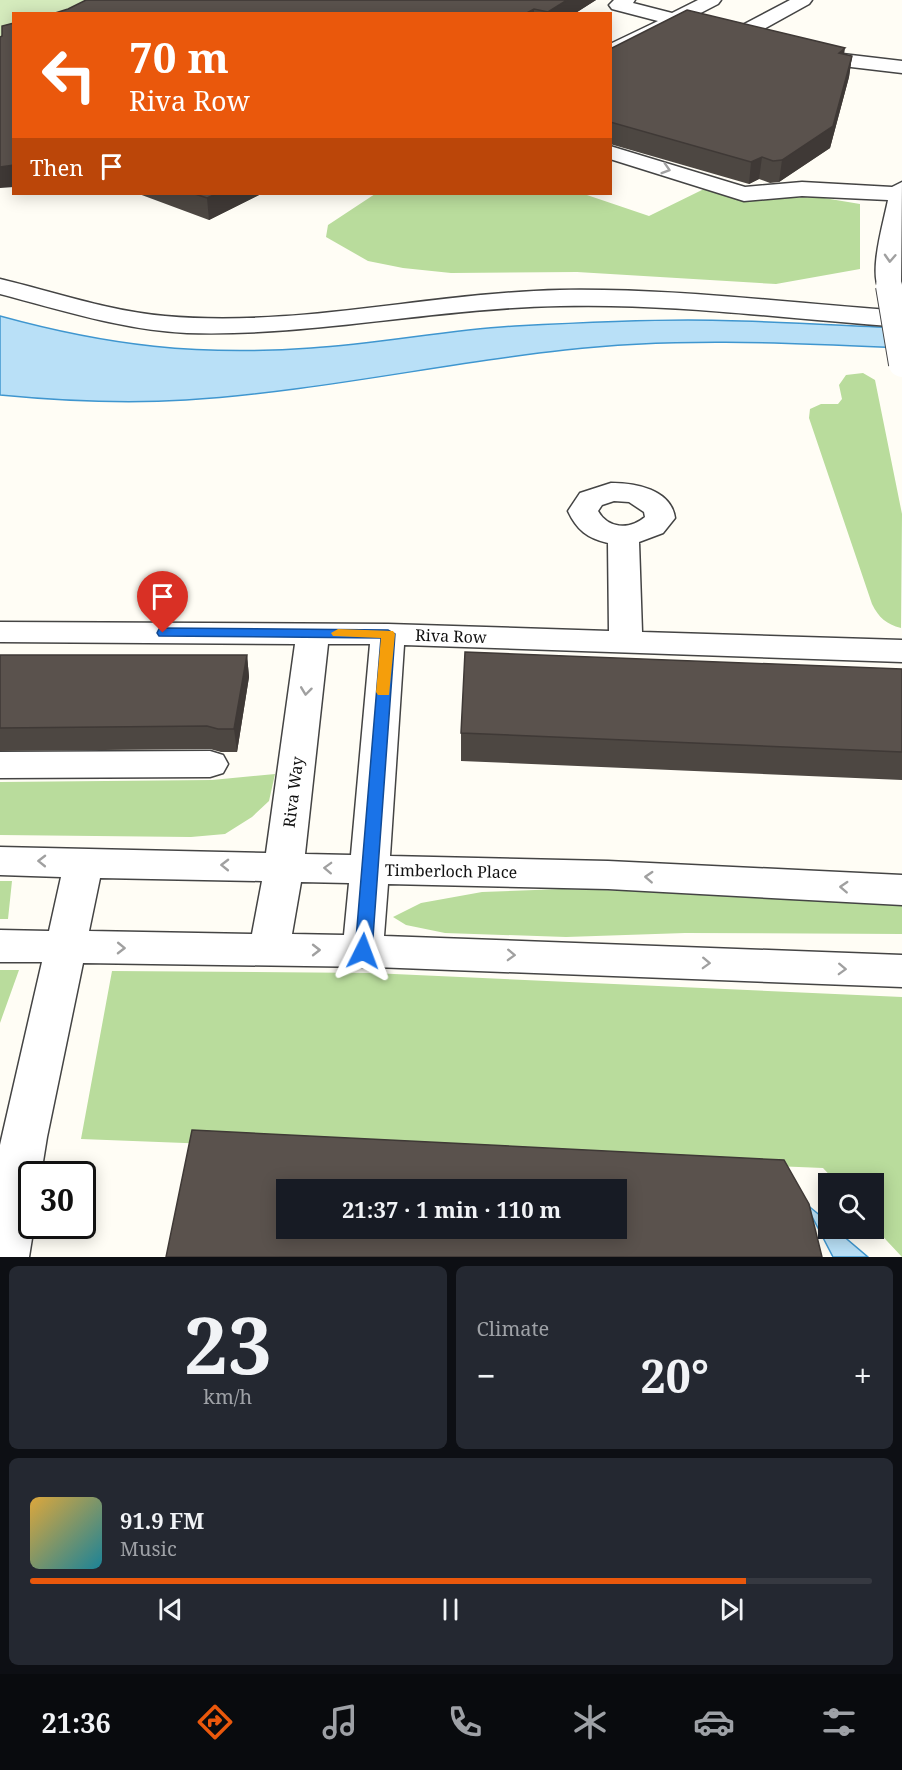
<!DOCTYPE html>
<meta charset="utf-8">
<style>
body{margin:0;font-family:"Noto Serif",serif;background:#242831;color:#f1f3f6;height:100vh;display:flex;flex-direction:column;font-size:22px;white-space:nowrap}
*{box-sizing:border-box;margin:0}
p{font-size:20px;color:#9ea1a6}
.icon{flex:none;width:33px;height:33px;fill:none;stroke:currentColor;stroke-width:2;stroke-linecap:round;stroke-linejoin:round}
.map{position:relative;height:1257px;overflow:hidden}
.details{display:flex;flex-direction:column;gap:9px;padding:9px;background:#0d0f14;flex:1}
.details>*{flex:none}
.banner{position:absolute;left:12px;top:12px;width:600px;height:183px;border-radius:0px;box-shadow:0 3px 15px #0003;background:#ea580c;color:#fff;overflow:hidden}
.fabs{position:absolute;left:818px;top:1173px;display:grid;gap:12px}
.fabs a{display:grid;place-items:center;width:66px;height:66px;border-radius:0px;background:#171b24;box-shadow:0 3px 15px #0003;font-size:30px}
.speed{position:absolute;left:18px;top:1161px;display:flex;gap:12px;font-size:30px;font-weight:700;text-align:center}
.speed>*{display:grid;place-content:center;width:78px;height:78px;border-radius:50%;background:#171b24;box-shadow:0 3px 15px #0003;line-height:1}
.speed .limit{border:3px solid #111;border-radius:9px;background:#fff;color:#111}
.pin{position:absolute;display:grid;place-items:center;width:51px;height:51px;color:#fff;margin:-62px -26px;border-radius:50% 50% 50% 0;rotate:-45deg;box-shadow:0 0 6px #0007}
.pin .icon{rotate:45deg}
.me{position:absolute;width:66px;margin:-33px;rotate:3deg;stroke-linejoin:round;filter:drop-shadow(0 0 4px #0008)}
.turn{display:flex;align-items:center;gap:21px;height:126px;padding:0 18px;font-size:27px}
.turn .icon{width:78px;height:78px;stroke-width:2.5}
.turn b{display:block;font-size:42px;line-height:51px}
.then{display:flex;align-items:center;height:57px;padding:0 18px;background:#0003;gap:12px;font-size:22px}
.big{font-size:45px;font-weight:700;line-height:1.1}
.details .widget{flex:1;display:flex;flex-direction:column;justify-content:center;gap:9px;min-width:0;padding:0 21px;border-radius:9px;background:#242831}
.details .dial{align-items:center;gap:0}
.dial b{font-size:78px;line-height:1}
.song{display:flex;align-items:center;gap:18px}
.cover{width:72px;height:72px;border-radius:9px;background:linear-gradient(135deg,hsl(40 70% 55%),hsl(190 70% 35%))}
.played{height:6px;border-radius:3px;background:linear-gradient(90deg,#ea580c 85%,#363941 85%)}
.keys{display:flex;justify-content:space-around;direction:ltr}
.heat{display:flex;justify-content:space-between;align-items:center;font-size:33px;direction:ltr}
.details .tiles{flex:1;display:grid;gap:9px;grid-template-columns:1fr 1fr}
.widget:last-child{grid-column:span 2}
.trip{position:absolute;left:276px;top:1179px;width:351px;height:60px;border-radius:0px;background:#171b24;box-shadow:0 3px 15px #0003;font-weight:700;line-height:60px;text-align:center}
.tab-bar{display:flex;height:96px;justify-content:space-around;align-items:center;background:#090b0e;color:#9ea1a6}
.tab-bar .icon{width:42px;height:42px}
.tab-bar .current{color:#ea580c}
.tab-bar b{font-size:27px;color:#f1f3f6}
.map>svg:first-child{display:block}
.green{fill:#d5ebbd}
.forest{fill:#b9dc9c}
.water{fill:#b9e0f7;stroke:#3f96cf;stroke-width:1.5}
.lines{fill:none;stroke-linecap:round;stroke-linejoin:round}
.minor-casing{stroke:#444;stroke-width:3}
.minor{fill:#fff;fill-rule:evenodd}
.minor-bridge-casing{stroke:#444;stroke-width:28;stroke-linecap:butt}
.minor-bridge{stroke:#fff;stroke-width:26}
.wall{fill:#4d4742}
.shaded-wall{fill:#3f3936}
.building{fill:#5a524d;stroke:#3f3936;stroke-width:1.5;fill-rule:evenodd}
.oneway{stroke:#a0a0a0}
.route{fill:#1a73e8;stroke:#114b97;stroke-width:1.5}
.slow{fill:#f59e0b}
.labels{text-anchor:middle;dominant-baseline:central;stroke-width:6;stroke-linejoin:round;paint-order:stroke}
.street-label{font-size:16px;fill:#111;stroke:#fff}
</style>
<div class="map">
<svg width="902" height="1257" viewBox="0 0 902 1257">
<rect width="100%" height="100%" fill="#fffdf5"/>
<!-- green -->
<path class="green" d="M 0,0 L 119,0 L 100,13 L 14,14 L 13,43 L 0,50 Z"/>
<!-- forest -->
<path class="forest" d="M 706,188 L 742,199 L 818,197 L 860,204 L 860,269 L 776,284 L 577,272 L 451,273 L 403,268 L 368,261 L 326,237 L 328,225 L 375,194 L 584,194 L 649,216 Z
M 863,373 L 875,380 L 902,514 L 901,628 C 886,624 879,618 872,604 L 809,418 L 810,409 L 821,404 L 838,404 L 842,399 L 839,385 L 846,375 Z
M 275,774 L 269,801 L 252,817 L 225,834 L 191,837 L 0,835 L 0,782 L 212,780 Z
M 0,881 L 12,881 L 8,919 L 0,919 Z
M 562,889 L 713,893 L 902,903 L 902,934 L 685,933 L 566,937 L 445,933 L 406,925 L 393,917 L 421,903 L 482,892 Z
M 0,970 L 19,970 L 0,1023 Z
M 112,971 L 372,973 L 902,997 L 902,1257 L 873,1226 L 873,1184 L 837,1183 L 823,1168 L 81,1139 Z"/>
<!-- water -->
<path class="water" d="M 0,316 C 109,346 198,356 311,348 C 379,344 446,330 515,326 C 572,323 630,320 688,320 C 759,320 831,325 902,328 L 902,348 C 790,343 677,337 565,350 C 439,364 314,392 186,400 C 124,404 62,401 0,395 Z
M 805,1203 L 828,1222 L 828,1228 L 835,1229 L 868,1257 L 833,1257 Z"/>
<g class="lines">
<!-- minor casing -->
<g class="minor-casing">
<path id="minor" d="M 614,0 L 635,0 L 633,3 L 672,13 L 698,0 L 721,0 L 718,4 L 691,18 L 720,25 L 722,29 L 720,33 L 713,35 L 676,25 L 610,58 L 610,44 L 658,21 L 612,9 L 609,5 Z
M 790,0 L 812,0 L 809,4 L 755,34 L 834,53 L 902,61 L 902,73 L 834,65 L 731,39 L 729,35 L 731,31 Z
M 610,146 L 745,187 L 802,182 L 892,187 L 902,182 L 901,286 L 898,291 L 889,293 L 880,291 C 868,273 884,221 888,200 L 802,196 L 744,201 L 610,159 Z
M 0,279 C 54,292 108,311 165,316 C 297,328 428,293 560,290 C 674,288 788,303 902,311 L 902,327 C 788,319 674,303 560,306 C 436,308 312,337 187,333 C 123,330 61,310 0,294 Z
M 611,483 C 635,483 671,489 675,518 L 663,533 L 639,542 L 642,632 L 902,640 L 902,662 L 404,645 L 390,856 L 608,861 L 902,875 L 902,905 L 608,889 L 388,884 L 384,936 L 902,955 L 902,987 L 374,967 L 83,963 L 47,1137 L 41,1174 L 32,1174 L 32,1226 L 34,1226 L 29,1257 L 0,1257 L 0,1145 L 42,962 L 0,962 L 0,930 L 49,931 L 61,877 L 0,875 L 0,847 L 266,853 L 295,644 L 0,642 L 0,622 L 388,624 L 609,631 L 608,543 C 587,538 577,530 568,511 L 580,493 ZM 614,501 L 629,502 L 644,512 L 645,517 C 630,530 608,529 598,511 L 602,505 ZM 328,644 L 370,644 L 351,855 L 305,854 ZM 100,878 L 262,881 L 252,934 L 89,931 ZM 301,882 L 349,883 L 344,935 L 292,934 Z
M 210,751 L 223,755 L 228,764 L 223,773 L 210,777 L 0,778 L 0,752 Z"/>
</g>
<!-- minor -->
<use href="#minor" class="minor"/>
<!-- minor-bridge casing -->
<g class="minor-bridge-casing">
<path id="minor-bridge" d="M 889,286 L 902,364"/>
</g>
<!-- minor-bridge -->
<use href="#minor-bridge" class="minor-bridge"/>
</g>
<!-- wall -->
<path class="wall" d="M 86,0 L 596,0 L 574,14 L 52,14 L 68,9 Z
M 610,49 L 845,54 L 852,56 L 849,77 L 830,148 L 779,182 L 770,183 L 759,179 L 749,184 L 610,144 Z
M 139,194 L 261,194 L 209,220 Z
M 0,655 L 247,655 L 249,677 L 237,752 L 221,752 L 210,749 L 0,751 Z
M 902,669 L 902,780 L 461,761 L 461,733 Z"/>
<!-- shaded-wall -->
<path class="shaded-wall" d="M 567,0 L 596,0 L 574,14 L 548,14 L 548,12 Z
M 534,9 L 534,14 L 525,14 Z
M 845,48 L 842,69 L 839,53 Z
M 852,56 L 849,77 L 830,148 L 779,182 L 782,160 Z
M 762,157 L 759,179 L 749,184 L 751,162 Z
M 14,165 L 14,187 L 0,188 L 0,167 Z
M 216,194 L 261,194 L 209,220 L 207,198 Z
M 247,655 L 249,677 L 237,752 L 234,729 Z"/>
<!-- building -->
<path class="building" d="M 86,0 L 567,0 L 548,12 L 534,9 L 525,14 L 52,14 L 68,9 Z
M 687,10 L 845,48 L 839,53 L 852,56 L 833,126 L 782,160 L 773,161 L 762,157 L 751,162 L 610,122 L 610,49 Z
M 14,23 L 14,165 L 0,167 L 0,37 L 2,36 L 2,26 Z
M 195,194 L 216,194 L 207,198 Z
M 465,652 L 902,669 L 902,752 L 461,733 Z
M 0,655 L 247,655 L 234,729 L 218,729 L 207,726 L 0,728 Z
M 192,1130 L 784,1160 L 809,1204 L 822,1257 L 166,1257 ZM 286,1190 L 616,1190 L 616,1228 L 286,1228 Z"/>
<!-- one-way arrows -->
<defs><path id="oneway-chevron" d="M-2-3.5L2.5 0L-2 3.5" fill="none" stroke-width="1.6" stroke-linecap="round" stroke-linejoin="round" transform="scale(1.5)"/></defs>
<g class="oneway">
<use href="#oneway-chevron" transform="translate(666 169) rotate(17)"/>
<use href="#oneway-chevron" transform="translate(890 258) rotate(93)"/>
<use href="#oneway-chevron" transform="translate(306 691) rotate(97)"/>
<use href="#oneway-chevron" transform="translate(42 861) rotate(-179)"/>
<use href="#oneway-chevron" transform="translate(225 865) rotate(-179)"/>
<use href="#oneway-chevron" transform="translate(328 868) rotate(-178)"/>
<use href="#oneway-chevron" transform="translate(649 877) rotate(-177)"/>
<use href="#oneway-chevron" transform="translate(844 887) rotate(-177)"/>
<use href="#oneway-chevron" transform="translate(121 948) rotate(1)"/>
<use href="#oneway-chevron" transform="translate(316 950)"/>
<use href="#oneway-chevron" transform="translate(511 955) rotate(2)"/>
<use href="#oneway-chevron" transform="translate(706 963) rotate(2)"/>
<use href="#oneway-chevron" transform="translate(842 969) rotate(2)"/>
</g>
<!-- route -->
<path class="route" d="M 163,628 L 388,630 L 395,634 L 372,951 L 369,955 L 363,957 L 357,955 L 355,951 L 381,638 L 159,636 L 157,633 L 159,629 Z"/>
<!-- slow -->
<path class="slow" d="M 338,629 L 393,631 L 395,634 L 389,695 L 378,695 L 376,692 L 381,638 L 333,636 L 331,633 Z"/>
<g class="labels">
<!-- street labels -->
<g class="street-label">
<text transform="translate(451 636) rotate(2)">Riva Row</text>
<text transform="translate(293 792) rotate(-83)">Riva Way</text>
<text transform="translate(451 871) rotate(1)">Timberloch Place</text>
</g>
</g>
</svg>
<div class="fabs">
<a><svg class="icon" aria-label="search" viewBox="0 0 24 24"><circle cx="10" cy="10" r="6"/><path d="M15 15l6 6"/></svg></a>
</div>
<div class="speed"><div class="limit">30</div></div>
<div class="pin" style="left:163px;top:633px;background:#d93025"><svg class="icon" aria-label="arrive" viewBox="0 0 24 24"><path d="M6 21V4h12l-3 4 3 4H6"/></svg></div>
<svg class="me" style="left:363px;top:951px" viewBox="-20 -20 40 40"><path d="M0-17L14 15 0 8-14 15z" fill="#1a73e8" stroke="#fff" stroke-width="4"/></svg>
<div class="trip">21:37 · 1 min · 110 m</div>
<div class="banner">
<div class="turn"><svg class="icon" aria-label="left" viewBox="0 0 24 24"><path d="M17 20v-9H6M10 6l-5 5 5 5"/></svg><div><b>70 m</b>Riva Row</div></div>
<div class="then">Then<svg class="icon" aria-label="arrive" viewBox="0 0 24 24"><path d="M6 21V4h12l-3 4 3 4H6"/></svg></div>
</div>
</div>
<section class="details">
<div class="tiles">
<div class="widget dial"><b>23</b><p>km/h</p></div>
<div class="widget"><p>Climate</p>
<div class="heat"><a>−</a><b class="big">20°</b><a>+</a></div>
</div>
<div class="widget">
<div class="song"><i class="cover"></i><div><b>91.9 FM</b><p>Music</p></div></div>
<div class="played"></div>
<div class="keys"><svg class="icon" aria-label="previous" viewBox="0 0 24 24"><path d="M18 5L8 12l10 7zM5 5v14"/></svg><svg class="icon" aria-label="pause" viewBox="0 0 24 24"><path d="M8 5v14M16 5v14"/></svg><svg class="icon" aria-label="next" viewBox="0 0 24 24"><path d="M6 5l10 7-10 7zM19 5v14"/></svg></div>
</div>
</div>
</section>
<nav class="tab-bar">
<b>21:36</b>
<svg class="icon current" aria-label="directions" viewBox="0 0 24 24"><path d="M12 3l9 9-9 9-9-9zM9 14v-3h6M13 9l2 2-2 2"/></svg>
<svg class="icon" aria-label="music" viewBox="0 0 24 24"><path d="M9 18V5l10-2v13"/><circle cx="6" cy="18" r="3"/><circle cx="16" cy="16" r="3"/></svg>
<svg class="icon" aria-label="phone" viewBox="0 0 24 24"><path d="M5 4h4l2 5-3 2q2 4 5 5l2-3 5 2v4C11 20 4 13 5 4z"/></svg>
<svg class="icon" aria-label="climate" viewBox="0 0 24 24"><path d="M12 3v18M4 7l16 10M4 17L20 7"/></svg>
<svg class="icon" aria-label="car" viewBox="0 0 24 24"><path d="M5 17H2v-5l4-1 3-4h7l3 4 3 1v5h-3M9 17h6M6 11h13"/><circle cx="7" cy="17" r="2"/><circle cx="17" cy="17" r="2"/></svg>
<svg class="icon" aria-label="filters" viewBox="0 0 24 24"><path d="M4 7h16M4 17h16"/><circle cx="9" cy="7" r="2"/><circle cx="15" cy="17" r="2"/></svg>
</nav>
